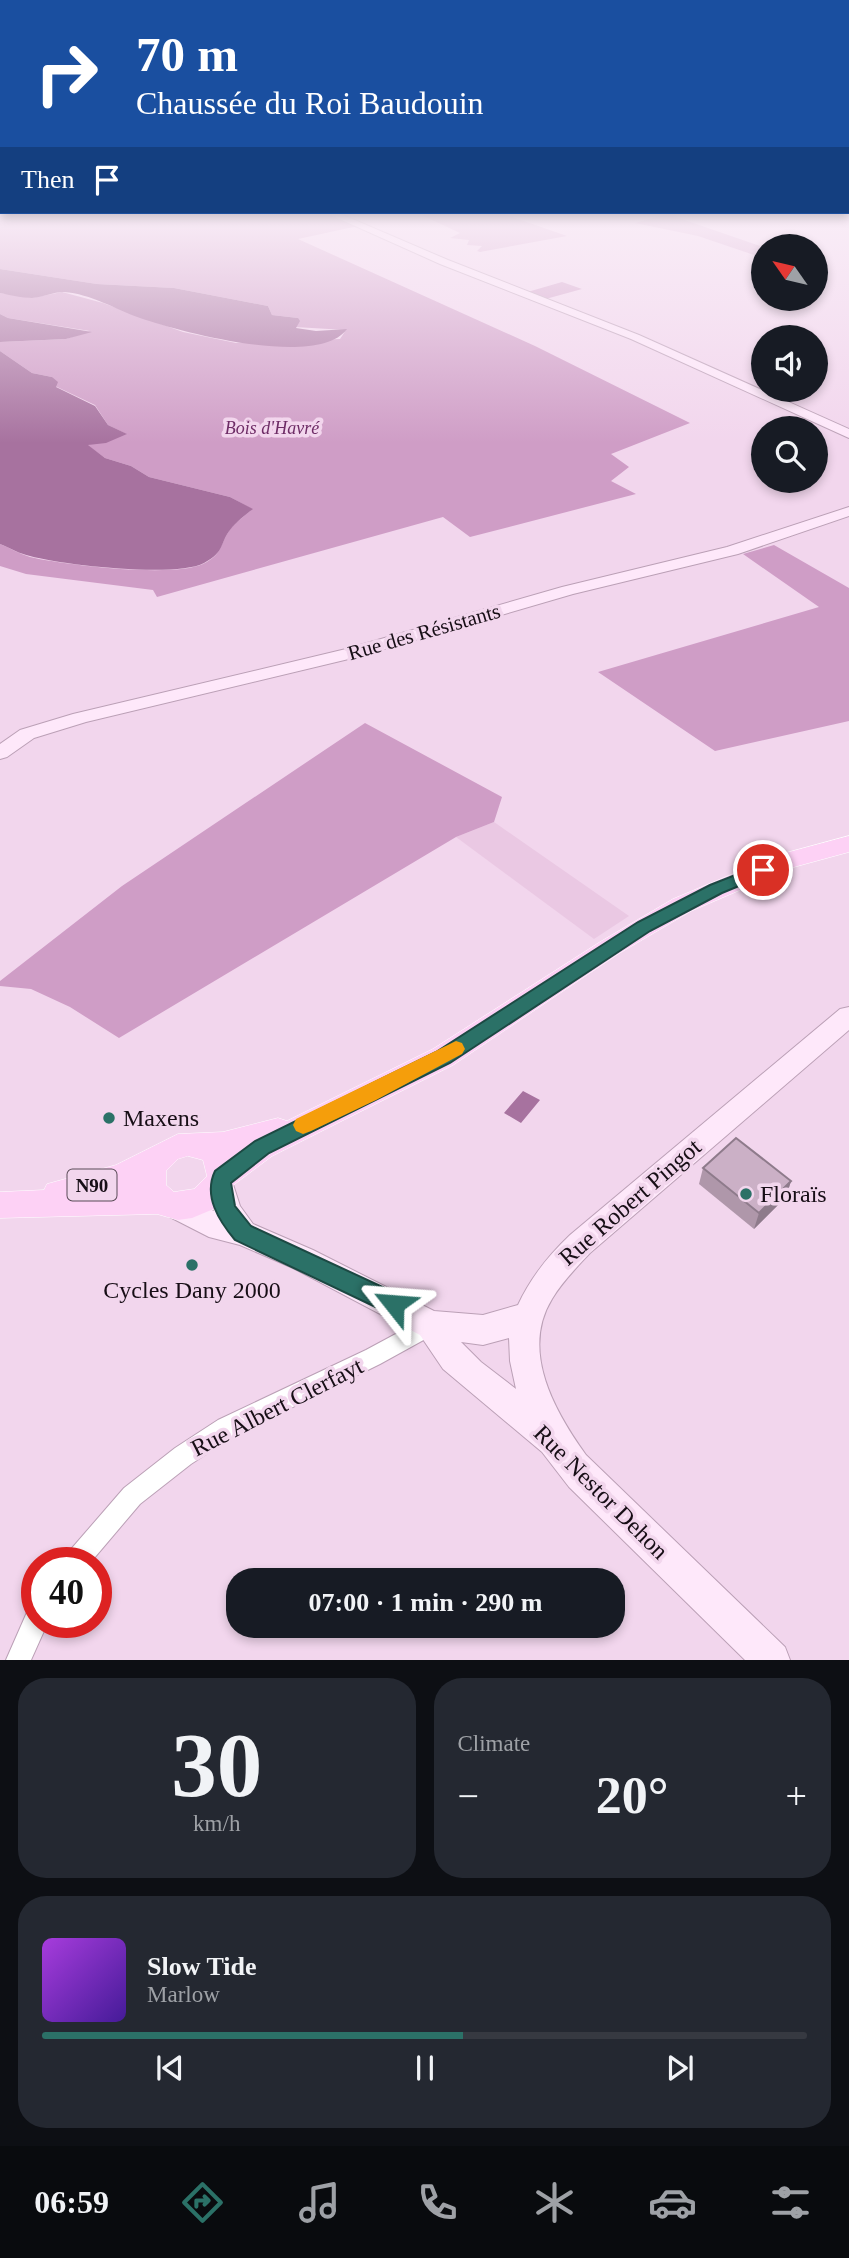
<!DOCTYPE html>
<meta charset="utf-8">
<style>
body{margin:0;font-family:Georgia,serif;background:#242831;color:#f1f3f6;height:100vh;display:flex;flex-direction:column;font-size:26px;white-space:nowrap}
*{box-sizing:border-box;margin:0}
p{font-size:23px;color:#9ea1a6}
.icon{flex:none;width:38px;height:38px;fill:none;stroke:currentColor;stroke-width:2;stroke-linecap:round;stroke-linejoin:round}
.map{position:relative;height:1660px;overflow:hidden}
.sheet{display:flex;flex-direction:column;gap:18px;padding:18px;background:#0d0f14;flex:1}
.sheet>*{flex:none}
.banner{position:absolute;left:0px;top:0px;width:850px;height:214px;box-shadow:0 4px 10px #0003;background:#1a4fa0;color:#fff;overflow:hidden}
.needle{width:46px;rotate:304deg}
.buttons{position:absolute;left:751px;top:234px;display:grid;gap:14px}
.buttons a{display:grid;place-items:center;width:77px;height:77px;border-radius:50%;background:#171b24;box-shadow:0 4px 10px #0003;font-size:35px}
.speed{position:absolute;left:21px;top:1547px;display:flex;gap:14px;font-size:35px;font-weight:700;text-align:center}
.speed>*{display:grid;place-content:center;width:91px;height:91px;border-radius:50%;background:#171b24;box-shadow:0 4px 10px #0003;line-height:1}
.speed .limit{border:10px solid #d22;background:#fff;color:#111}
.pin{position:absolute;display:grid;place-items:center;width:60px;height:60px;color:#fff;margin:-30px;border:4px solid #fff;border-radius:50%;box-shadow:0 2px 7px #0007}
.me{position:absolute;width:77px;margin:-38px;rotate:298deg;stroke-linejoin:round;filter:drop-shadow(0 0 5px #0008)}
.turn{display:flex;align-items:center;gap:24px;height:147px;padding:0 21px;font-size:32px}
.turn .icon{width:91px;height:91px;stroke-width:2.5}
.turn b{display:block;font-size:49px;line-height:60px}
.then{display:flex;align-items:center;height:66px;padding:0 21px;background:#0003;gap:14px;font-size:26px}
.big{font-size:52px;font-weight:700;line-height:1.1}
.sheet .widget{flex:1;display:flex;flex-direction:column;justify-content:center;gap:10px;min-width:0;padding:0 24px;border-radius:28px;background:#242831}
.sheet .dial{align-items:center;gap:0}
.dial b{font-size:91px;line-height:1}
.song{display:flex;align-items:center;gap:21px}
.cover{width:84px;height:84px;border-radius:10px;background:linear-gradient(135deg,hsl(280 70% 55%),hsl(260 70% 35%))}
.played{height:7px;border-radius:4px;background:linear-gradient(90deg,#2b7167 55%,#363941 55%)}
.keys{display:flex;justify-content:space-around;direction:ltr}
.heat{display:flex;justify-content:space-between;align-items:center;font-size:38px;direction:ltr}
.sheet .tiles{flex:1;display:grid;gap:18px;grid-template-columns:1fr 1fr}
.widget:last-child{grid-column:span 2}
.trip{position:absolute;left:226px;top:1568px;width:399px;height:70px;border-radius:28px;background:#171b24;box-shadow:0 4px 10px #0003;font-weight:700;line-height:70px;text-align:center}
.tab-bar{display:flex;height:112px;justify-content:space-around;align-items:center;background:#090b0e;color:#9ea1a6}
.tab-bar .icon{width:49px;height:49px}
.tab-bar .current{color:#2b7167}
.tab-bar b{font-size:32px;color:#f1f3f6}
.map>svg:first-child{display:block}
.built{fill:#eac8e3}
.green{fill:#cf9dc6}
.water{fill:#a7729f}
.lines{fill:none;stroke-linecap:round;stroke-linejoin:round}
.street-casing{stroke:#bba0b6;stroke-width:2}
.secondary-casing{stroke:#bba0b6;stroke-width:2}
.primary-casing{stroke:#fff;stroke-width:1}
.street{fill:#fff;fill-rule:evenodd}
.secondary{fill:#fee8fa;fill-rule:evenodd}
.primary{fill:#fdd1f5;fill-rule:evenodd}
.wall{fill:#af97aa}
.shaded-wall{fill:#8e7b8b}
.building{fill:#cbb0c6;stroke:#8e7b8b;stroke-width:2}
.route{fill:#2b7167;stroke:#1c4943;stroke-width:2}
.slow{fill:#f59e0b}
.poi-dot{fill:#2b7167;stroke:#f2d6ed;stroke-width:2.5}
.labels{text-anchor:middle;dominant-baseline:central;stroke-width:7;stroke-linejoin:round;paint-order:stroke}
.far-park-label{font-size:18px;font-style:italic;fill:#6e2c66;stroke:#f2d6ed}
.shield{fill:#f2d6ed;stroke:#594a56;stroke-width:2}
.shield-label{font-size:19px;font-weight:bold;fill:#170e16}
.street-label{font-size:21px;fill:#170e16;stroke:#f2d6ed}
.near-poi-label{font-size:24px;fill:#170e16;stroke:#f2d6ed;text-anchor:start}
.near-street-label{font-size:24px;fill:#170e16;stroke:#f2d6ed}
</style>
<div class="map">
<svg width="849" height="1660" viewBox="0 0 849 1660">
<rect width="100%" height="100%" fill="#f2d6ed"/>
<!-- built -->
<path class="built" d="M 494,822 L 629,916 L 594,939 L 456,837 Z"/>
<!-- green -->
<path class="green" d="M 0,211 L 329,212 L 358,226 L 298,239 L 535,346 L 690,423 L 611,454 L 629,467 L 611,481 L 636,494 L 470,537 L 443,517 L 157,597 L 153,590 L 26,574 L 0,566 L 0,544 C 10,548 20,554 30,557 C 64,565 173,578 203,564 C 223,554 219,546 229,531 C 234,523 245,516 252,509 L 230,497 L 149,477 L 131,466 L 105,458 L 87,445 L 126,434 L 108,425 L 95,405 L 55,386 L 52,377 L 32,373 L 0,351 L 0,342 L 66,339 L 90,331 L 8,318 L 0,314 L 0,293 L 32,298 L 62,292 L 103,303 L 183,332 L 236,343 L 340,339 L 346,330 L 295,327 L 298,318 L 272,315 L 268,306 L 174,288 L 97,284 L 0,269 Z
M 415,212 L 498,212 L 567,236 L 480,252 L 477,251 L 482,246 L 467,245 L 469,240 L 450,238 L 460,233 Z
M 674,212 L 691,212 L 673,216 L 763,247 L 763,258 L 698,236 L 635,223 Z
M 562,282 L 582,289 L 542,300 L 524,293 Z
M 774,545 L 849,588 L 849,721 L 715,751 L 598,672 L 819,607 L 743,554 Z
M 365,723 L 502,797 L 494,822 L 456,837 L 119,1038 L 70,1007 L 31,989 L 0,986 L 0,981 L 122,886 Z"/>
<!-- water -->
<path class="water" d="M 0,269 L 97,284 L 174,288 L 268,306 L 272,315 L 298,318 L 300,321 L 296,328 L 316,331 L 347,329 C 318,369 181,332 140,318 C 115,309 91,294 64,292 C 53,292 43,297 32,298 C 22,298 10,295 0,293 Z
M 0,314 L 8,318 L 92,332 L 66,339 L 0,342 Z
M 0,351 L 32,373 L 52,377 L 58,382 L 56,387 L 95,406 L 108,425 L 127,434 L 106,443 L 88,445 L 105,458 L 131,466 L 149,477 L 230,497 L 253,509 C 245,515 236,522 230,530 C 219,544 226,551 204,563 C 176,578 63,565 30,556 C 20,554 10,548 0,544 Z
M 523,1091 L 540,1100 L 521,1123 L 504,1113 Z"/>
<g class="lines">
<!-- street casing -->
<g class="street-casing">
<path id="street" d="M 431,1315 L 438,1318 L 441,1325 L 438,1332 L 380,1364 L 234,1436 L 191,1464 L 140,1504 L 90,1563 L 62,1563 L 66,1555 L 124,1488 L 175,1448 L 218,1420 L 366,1350 Z
M 37,1607 L 37,1622 L 48,1622 L 31,1660 L 6,1660 L 28,1610 Z"/>
</g>
<!-- secondary casing -->
<g class="secondary-casing">
<path id="secondary" d="M 324,212 L 336,212 L 448,260 L 639,335 L 849,429 L 849,438 L 631,339 L 440,264 Z
M 849,507 L 849,516 L 738,554 L 573,594 L 357,657 L 86,722 L 34,738 L 7,757 L 0,759 L 0,744 L 20,730 L 73,714 L 346,649 L 562,587 L 727,547 Z
M 849,1007 L 849,1030 L 590,1253 C 576,1268 562,1282 552,1299 C 520,1351 555,1412 586,1455 L 785,1647 L 790,1660 L 745,1660 L 569,1487 L 542,1452 L 443,1369 L 420,1335 L 293,1268 L 240,1245 L 209,1237 L 166,1215 L 162,1206 L 166,1197 L 176,1194 L 214,1211 L 206,1184 L 210,1175 L 220,1172 L 230,1175 L 240,1206 L 253,1224 L 313,1250 L 434,1311 L 483,1315 L 518,1305 C 531,1277 548,1256 570,1235 L 840,1009 ZM 509,1338 L 510,1361 L 516,1389 L 481,1362 L 461,1342 L 483,1345 Z"/>
</g>
<!-- primary casing -->
<g class="primary-casing">
<path id="primary" d="M 849,836 L 849,852 L 794,867 L 691,911 L 618,954 L 453,1065 L 272,1156 L 232,1186 L 226,1198 L 216,1208 L 192,1218 L 178,1220 L 157,1214 L 0,1218 L 0,1192 L 44,1190 L 47,1184 L 116,1165 L 178,1134 L 223,1132 L 278,1118 L 287,1121 L 433,1049 L 600,942 L 673,899 L 778,855 ZM 188,1156 L 203,1160 L 207,1176 L 194,1189 L 174,1192 L 166,1185 L 166,1171 L 178,1159 Z"/>
</g>
<!-- street -->
<use href="#street" class="street"/>
<!-- secondary -->
<use href="#secondary" class="secondary"/>
<!-- primary -->
<use href="#primary" class="primary"/>
</g>
<!-- wall -->
<path class="wall" d="M 703,1168 L 791,1181 L 786,1197 L 754,1229 L 699,1184 Z"/>
<!-- shaded-wall -->
<path class="shaded-wall" d="M 791,1181 L 786,1197 L 754,1229 L 759,1213 Z"/>
<!-- building -->
<path class="building" d="M 736,1138 L 791,1181 L 759,1213 L 703,1168 Z"/>
<!-- sky -->
<linearGradient id="sky" x2="0" y2="1"><stop stop-color="#8e9acb"/><stop offset="0.48" stop-color="#f9edf7"/><stop offset="1" stop-color="#f9edf7" stop-opacity="0"/></linearGradient>
<rect width="849" height="443" fill="url(#sky)"/>
<!-- route -->
<path class="route" d="M 763,864 L 768,866 L 771,870 L 768,874 L 722,893 L 650,931 L 450,1063 L 269,1153 L 231,1183 L 235,1206 L 251,1226 L 402,1296 L 405,1304 L 402,1312 L 394,1315 L 386,1312 L 235,1240 C 219,1221 203,1196 215,1171 L 255,1141 L 436,1052 L 638,922 L 710,885 Z"/>
<!-- slow -->
<path class="slow" d="M 456,1041 L 462,1043 L 465,1049 L 462,1054 L 376,1100 L 311,1131 L 303,1134 L 296,1131 L 293,1125 L 296,1119 Z"/>
<!-- markers -->
<g class="poi-dot">
<circle cx="109" cy="1118" r="7"/>
<circle cx="746" cy="1194" r="7"/>
<circle cx="192" cy="1265" r="7"/>
</g>
<g class="labels">
<!-- far-park labels -->
<g class="far-park-label">
<text x="272" y="428">Bois d'Havré</text>
</g>
<!-- shield labels -->
<rect class="shield" x="67.5" y="1169.5" width="49" height="31" rx="5"/>
<g class="shield-label">
<text x="92" y="1185">N90</text>
</g>
<!-- street labels -->
<g class="street-label">
<text transform="translate(424 632) rotate(-16)">Rue des Résistants</text>
</g>
<!-- near-poi labels -->
<g class="near-poi-label">
<text x="123" y="1118">Maxens</text>
<text x="760" y="1194">Floraïs</text>
<text x="192" y="1290" text-anchor="middle">Cycles Dany 2000</text>
</g>
<!-- near-street labels -->
<g class="near-street-label">
<text transform="translate(630 1202) rotate(-41)">Rue Robert Pingot</text>
<text transform="translate(277 1407) rotate(-27)">Rue Albert Clerfayt</text>
<text transform="translate(601 1492) rotate(45)">Rue Nestor Dehon</text>
</g>
</g>
</svg>
<div class="buttons">
<a><svg class="needle" viewBox="-14 -14 28 28"><path d="M0-13l5 13h-10z" fill="#e53935"/><path d="M0 13l5-13h-10z" fill="#9ea1a6"/></svg></a>
<a><svg class="icon" aria-label="sound" viewBox="0 0 24 24"><path d="M4 9h4l5-4v14l-5-4H4zM17 9q2 3 0 6"/></svg></a>
<a><svg class="icon" aria-label="search" viewBox="0 0 24 24"><circle cx="10" cy="10" r="6"/><path d="M15 15l6 6"/></svg></a>
</div>
<div class="speed"><div class="limit">40</div></div>
<div class="pin" style="left:763px;top:870px;background:#d93025"><svg class="icon" aria-label="arrive" viewBox="0 0 24 24"><path d="M6 21V4h12l-3 4 3 4H6"/></svg></div>
<svg class="me" style="left:394px;top:1304px" viewBox="-20 -20 40 40"><path d="M0-17L14 15 0 8-14 15z" fill="#2b7167" stroke="#fff" stroke-width="4"/></svg>
<div class="trip">07:00 · 1 min · 290 m</div>
<div class="banner">
<div class="turn"><svg class="icon" aria-label="right" viewBox="0 0 24 24"><path d="M7 20v-9h11M14 6l5 5-5 5"/></svg><div><b>70 m</b>Chaussée du Roi Baudouin</div></div>
<div class="then">Then<svg class="icon" aria-label="arrive" viewBox="0 0 24 24"><path d="M6 21V4h12l-3 4 3 4H6"/></svg></div>
</div>
</div>
<section class="sheet">
<div class="tiles">
<div class="widget dial"><b>30</b><p>km/h</p></div>
<div class="widget"><p>Climate</p>
<div class="heat"><a>−</a><b class="big">20°</b><a>+</a></div>
</div>
<div class="widget">
<div class="song"><i class="cover"></i><div><b>Slow Tide</b><p>Marlow</p></div></div>
<div class="played"></div>
<div class="keys"><svg class="icon" aria-label="previous" viewBox="0 0 24 24"><path d="M18 5L8 12l10 7zM5 5v14"/></svg><svg class="icon" aria-label="pause" viewBox="0 0 24 24"><path d="M8 5v14M16 5v14"/></svg><svg class="icon" aria-label="next" viewBox="0 0 24 24"><path d="M6 5l10 7-10 7zM19 5v14"/></svg></div>
</div>
</div>
</section>
<nav class="tab-bar">
<b>06:59</b>
<svg class="icon current" aria-label="directions" viewBox="0 0 24 24"><path d="M12 3l9 9-9 9-9-9zM9 14v-3h6M13 9l2 2-2 2"/></svg>
<svg class="icon" aria-label="music" viewBox="0 0 24 24"><path d="M9 18V5l10-2v13"/><circle cx="6" cy="18" r="3"/><circle cx="16" cy="16" r="3"/></svg>
<svg class="icon" aria-label="phone" viewBox="0 0 24 24"><path d="M5 4h4l2 5-3 2q2 4 5 5l2-3 5 2v4C11 20 4 13 5 4z"/></svg>
<svg class="icon" aria-label="climate" viewBox="0 0 24 24"><path d="M12 3v18M4 7l16 10M4 17L20 7"/></svg>
<svg class="icon" aria-label="car" viewBox="0 0 24 24"><path d="M5 17H2v-5l4-1 3-4h7l3 4 3 1v5h-3M9 17h6M6 11h13"/><circle cx="7" cy="17" r="2"/><circle cx="17" cy="17" r="2"/></svg>
<svg class="icon" aria-label="filters" viewBox="0 0 24 24"><path d="M4 7h16M4 17h16"/><circle cx="9" cy="7" r="2"/><circle cx="15" cy="17" r="2"/></svg>
</nav>
